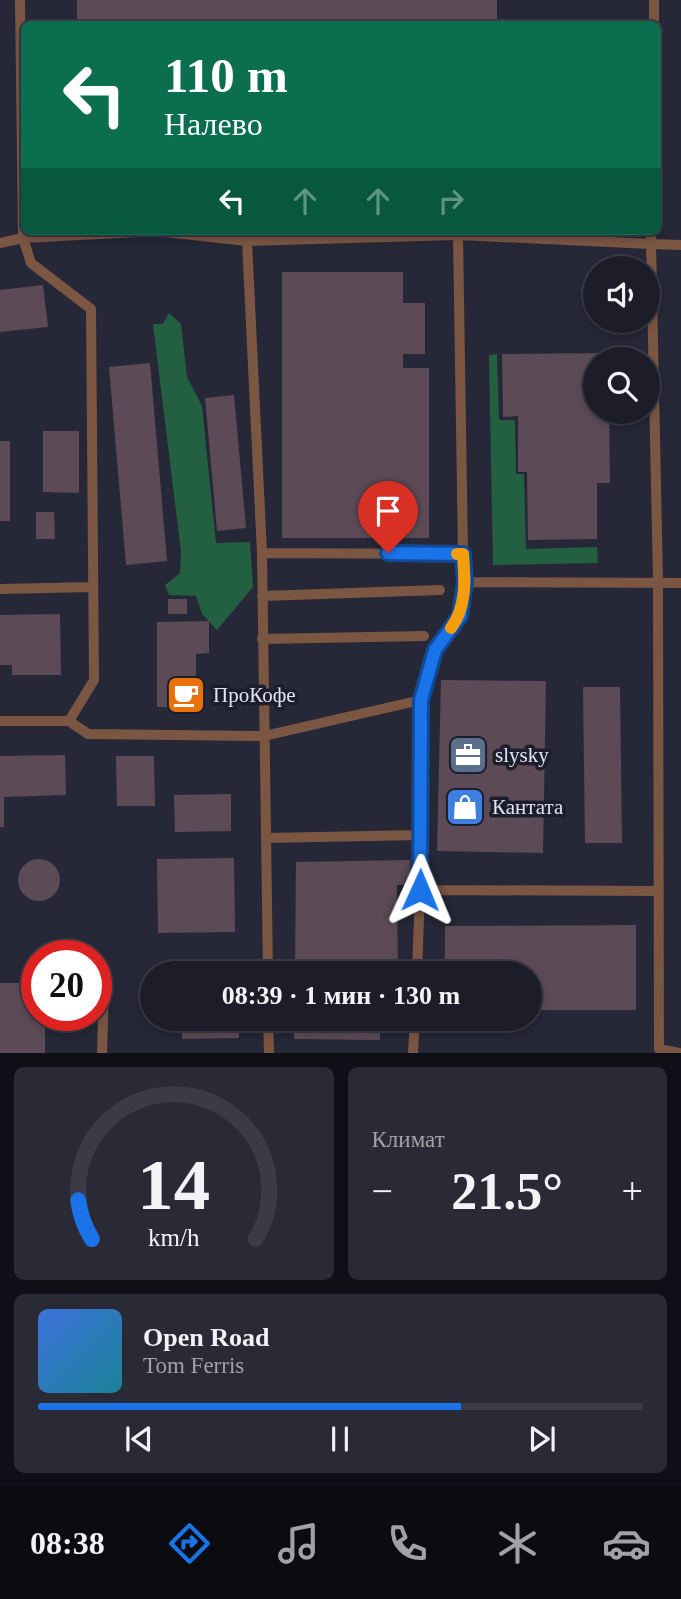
<!DOCTYPE html>
<html lang="ru">
<meta charset="utf-8">
<style>
body{margin:0;font-family:"Times New Roman",serif;background:#292a35;color:#f1f3f6;height:100vh;display:flex;flex-direction:column;font-size:26px;white-space:nowrap}
*{box-sizing:border-box;margin:0}
p{font-size:23px;color:#a0a2a8}
.icon{flex:none;width:38px;height:38px;fill:none;stroke:currentColor;stroke-width:2;stroke-linecap:round;stroke-linejoin:round}
.map{position:relative;height:1053px;overflow:hidden}
.details{display:flex;flex-direction:column;gap:14px;padding:14px;background:#0f1017;flex:1}
.details>*{flex:none}
.guide{position:absolute;left:21px;top:21px;width:640px;height:214px;border-radius:10px;box-shadow:0 4px 10px #0003,0 0 0 2px #3a3b46;background:#0b6e4f;color:#fff;overflow:hidden}
.tools{position:absolute;left:583px;top:256px;display:grid;gap:14px}
.tools a{display:grid;place-items:center;width:77px;height:77px;border-radius:50%;background:#1c1d29;box-shadow:0 4px 10px #0003,0 0 0 2px #3a3b46;font-size:35px}
.speed{position:absolute;left:21px;top:940px;display:flex;gap:14px;font-size:35px;font-weight:700;text-align:center}
.speed>*{display:grid;place-content:center;width:91px;height:91px;border-radius:50%;background:#1c1d29;box-shadow:0 4px 10px #0003,0 0 0 2px #3a3b46;line-height:1}
.speed .limit{border:10px solid #d22;background:#fff;color:#111}
.pin{position:absolute;display:grid;place-items:center;width:60px;height:60px;color:#fff;margin:-72px -30px;border-radius:50% 50% 50% 0;rotate:-45deg;box-shadow:0 0 7px #0007}
.pin .icon{rotate:45deg}
.me{position:absolute;width:77px;margin:-38px;rotate:1deg;stroke-linejoin:round;filter:drop-shadow(0 0 5px #0008)}
.turn{display:flex;align-items:center;gap:24px;height:147px;padding:0 28px;font-size:32px}
.turn .icon{width:91px;height:91px;stroke-width:2.5}
.turn b{display:block;font-size:49px;line-height:60px}
.lanes{display:flex;align-items:center;height:66px;padding:0 28px;background:#0003;justify-content:center;gap:35px;direction:ltr}
.lanes .off{opacity:.35}
.big{font-size:52px;font-weight:700;line-height:1.1}
.details .card{flex:1;display:flex;flex-direction:column;justify-content:center;gap:10px;min-width:0;padding:0 24px;border-radius:10px;background:#292a35}
.details .dial{align-items:center;gap:0}
.dial svg{height:182px;overflow:visible;fill:none;stroke:#3a3b46;stroke-width:7;stroke-linecap:round;text-anchor:middle}
.dial text{fill:#f1f3f6;stroke:none}
.song{display:flex;align-items:center;gap:21px}
.cover{width:84px;height:84px;border-radius:10px;background:linear-gradient(135deg,hsl(220 70% 55%),hsl(190 70% 35%))}
.played{height:7px;border-radius:4px;background:linear-gradient(90deg,#1a73e8 70%,#3a3b46 70%)}
.keys{display:flex;justify-content:space-around;direction:ltr}
.heat{display:flex;justify-content:space-between;align-items:center;font-size:38px;direction:ltr}
.details .tiles{flex:1;display:grid;gap:14px;grid-template-columns:1fr 1fr}
.card:last-child{grid-column:span 2}
.trip{position:absolute;left:140px;top:961px;width:402px;height:70px;border-radius:35px;background:#1c1d29;box-shadow:0 4px 10px #0003,0 0 0 2px #3a3b46;font-weight:700;line-height:70px;text-align:center}
.tab-bar{display:flex;height:112px;justify-content:space-around;align-items:center;background:#0b0c10;color:#a0a2a8}
.tab-bar .icon{width:49px;height:49px}
.tab-bar .current{color:#1a73e8}
.tab-bar b{font-size:32px;color:#f1f3f6}
.map>svg:first-child{display:block}
.green{fill:#236042}
.building{fill:#5c4b57}
.lines{fill:none;stroke-linecap:round;stroke-linejoin:round}
.service{stroke:#7b5643;stroke-width:10}
.route-casing{stroke:#114b97;stroke-width:18}
.route{stroke:#1a73e8;stroke-width:12}
.slow{stroke:#f59e0b;stroke-width:12}
.labels{text-anchor:middle;dominant-baseline:central;stroke-width:7;stroke-linejoin:round;paint-order:stroke}
.poi-label{font-size:21px;fill:#e3e4ef;stroke:#1d1e2d;text-anchor:start}
</style>
<div class="map">
<svg width="681" height="1053" viewBox="0 0 681 1053">
<rect width="100%" height="100%" fill="#262737"/>
<!-- green -->
<path class="green" d="M 169,313 L 181,324 L 187,377 L 202,406 L 216,543 L 250,542 L 253,587 L 217,630 L 202,614 L 196,596 L 169,595 L 165,585 L 180,573 L 181,552 L 153,324 L 163,324 Z
M 497,354 L 499,420 L 515,420 L 516,474 L 524,474 L 526,549 L 597,547 L 598,563 L 493,565 L 489,355 Z"/>
<!-- building -->
<path class="building" d="M 77,0 L 497,0 L 497,24 L 77,24 Z
M 282,272 L 403,272 L 403,303 L 425,303 L 425,354 L 403,354 L 403,368 L 429,368 L 429,538 L 282,538 Z
M 43,285 L 48,327 L 0,332 L 0,290 Z
M 609,353 L 609,359 L 595,359 L 595,411 L 609,411 L 610,483 L 597,483 L 597,539 L 528,540 L 527,472 L 518,472 L 518,416 L 503,417 L 502,354 Z
M 150,363 L 167,561 L 126,565 L 109,367 Z
M 234,395 L 246,528 L 217,531 L 205,398 Z
M 43,431 L 79,431 L 79,493 L 43,492 Z
M 0,441 L 10,441 L 10,521 L 0,521 Z
M 36,512 L 54,512 L 55,539 L 36,539 Z
M 168,599 L 187,599 L 187,614 L 168,614 Z
M 60,614 L 61,675 L 12,675 L 12,665 L 0,665 L 0,615 Z
M 209,621 L 209,653 L 196,654 L 196,707 L 157,707 L 157,622 Z
M 441,680 L 546,681 L 543,853 L 437,851 Z
M 583,687 L 620,687 L 622,843 L 585,843 Z
M 65,755 L 66,795 L 4,797 L 4,827 L 0,827 L 0,756 Z
M 116,756 L 154,756 L 155,806 L 117,806 Z
M 231,794 L 231,831 L 175,832 L 174,795 Z
M 234,858 L 235,932 L 158,933 L 157,859 Z
M18 880a21 21 0 1 1 42 0a21 21 0 1 1-42 0Z
M 410,860 L 411,885 L 397,885 L 398,973 L 295,973 L 296,862 Z
M 636,925 L 636,1010 L 530,1010 L 530,973 L 445,973 L 445,926 Z
M 0,983 L 37,983 L 37,1015 L 45,1015 L 45,1053 L 0,1053 Z
M 182,1018 L 239,1018 L 239,1038 L 182,1039 Z
M 294,1018 L 380,1018 L 380,1040 L 294,1039 Z"/>
<g class="lines">
<!-- service -->
<path class="service" d="M 20,0 L 23,238 L 31,263 L 91,309 L 94,680 L 69,721
M 654,24 L 654,0
M 458,235 L 463,554
M 247,241 L 262,553 L 268,973
M 0,243 L 23,238 L 156,231 L 247,241 L 458,235 L 651,244 L 651,231
M 262,553 L 463,554 L 465,582 L 681,583
M 0,589 L 93,587
M 262,596 L 440,590
M 262,639 L 424,636
M 421,700 L 435,650 L 460,616 L 465,582
M 0,721 L 69,721 L 88,734 L 264,736 L 421,700 L 420,890 L 417,973
M 266,838 L 421,835
M 420,890 L 659,891
M 268,1018 L 269,1053
M 102,1053 L 104,987
M 413,1053 L 415,1018
M 679,1053 L 659,1049 L 658,582 L 651,244 L 681,245"/>
</g>
<g class="lines">
<!-- route casing -->
<g class="route-casing">
<path id="route" d="M 388,553 L 463,554 L 465,582 L 460,616 L 435,650 L 421,700 L 420,890"/>
</g>
<!-- route -->
<use href="#route" class="route"/>
<!-- slow -->
<path class="slow" d="M 451,628 C 467,606 465,580 463,554 L 457,554"/>
</g>
<!-- icons -->
<defs>
<g id="cafe-square" transform="scale(2.0125)"><rect x="-9" y="-9" width="18" height="18" rx="4" fill="#e8710a" stroke="#1d1e2d"/><path d="M-5.5-4.5H6V0H3Q3 3.5 0 3.5H-2.5Q-5.5 3.5-5.5 0ZM3-3.2v2h1.7v-2ZM-6 4.5H4V6H-6Z" fill="#fff"/></g>
<g id="office-square" transform="scale(2.0125)"><rect x="-9" y="-9" width="18" height="18" rx="4" fill="#5c6f8a" stroke="#1d1e2d"/><path d="M-6-3h4V-5.5h4V-3h4V5H-6ZM-1-4.5V-3h2v-1.5ZM-6 0V1H6V0Z" fill="#fff"/></g>
<g id="shop-square" transform="scale(2.0125)"><rect x="-9" y="-9" width="18" height="18" rx="4" fill="#3f7fe0" stroke="#1d1e2d"/><path d="M-5-2.5h2.3a2.7 3.5 0 0 1 5.4 0H5L5.5 6h-11ZM-1.5-2.5h3a1.5 2.3 0 0 0-3 0Z" fill="#fff"/></g>
</defs>
<g fill-rule="evenodd">
<use href="#cafe-square" x="186" y="695"/>
<use href="#office-square" x="468" y="755"/>
<use href="#shop-square" x="465" y="807"/>
</g>
<g class="labels">
<!-- poi labels -->
<g class="poi-label">
<text x="213" y="695">ПроКофе</text>
<text x="495" y="755">slysky</text>
<text x="492" y="807">Кантата</text>
</g>
</g>
</svg>
<div class="tools">
<a><svg class="icon" aria-label="sound" viewBox="0 0 24 24"><path d="M4 9h4l5-4v14l-5-4H4zM17 9q2 3 0 6"/></svg></a>
<a><svg class="icon" aria-label="search" viewBox="0 0 24 24"><circle cx="10" cy="10" r="6"/><path d="M15 15l6 6"/></svg></a>
</div>
<div class="speed"><div class="limit">20</div></div>
<div class="pin" style="left:388px;top:553px;background:#d93025"><svg class="icon" aria-label="arrive" viewBox="0 0 24 24"><path d="M6 21V4h12l-3 4 3 4H6"/></svg></div>
<svg class="me" style="left:420px;top:890px" viewBox="-20 -20 40 40"><path d="M0-17L14 15 0 8-14 15z" fill="#1a73e8" stroke="#fff" stroke-width="4"/></svg>
<div class="trip">08:39 · 1 мин · 130 m</div>
<div class="guide">
<div class="turn"><svg class="icon" aria-label="left" viewBox="0 0 24 24"><path d="M17 20v-9H6M10 6l-5 5 5 5"/></svg><div><b>110 m</b>Налево</div></div>
<div class="lanes"><svg class="icon" aria-label="left" viewBox="0 0 24 24"><path d="M17 20v-9H6M10 6l-5 5 5 5"/></svg><svg class="icon off" aria-label="ahead" viewBox="0 0 24 24"><path d="M12 20V5M6 11l6-6 6 6"/></svg><svg class="icon off" aria-label="ahead" viewBox="0 0 24 24"><path d="M12 20V5M6 11l6-6 6 6"/></svg><svg class="icon off" aria-label="right" viewBox="0 0 24 24"><path d="M7 20v-9h11M14 6l5 5-5 5"/></svg></div>
</div>
</div>
<section class="details">
<div class="tiles">
<div class="card dial"><svg viewBox="0 0 100 80">
<path d="M14 69A42 42 0 1 1 86 69"/>
<path d="M14 69A42 42 0 0 1 8 52" stroke="#1a73e8"/>
<text x="50" y="56" font-size="32" font-weight="700">14</text>
<text x="50" y="72" font-size="11">km/h</text>
</svg></div>
<div class="card"><p>Климат</p>
<div class="heat"><a>−</a><b class="big">21.5°</b><a>+</a></div>
</div>
<div class="card">
<div class="song"><i class="cover"></i><div><b>Open Road</b><p>Tom Ferris</p></div></div>
<div class="played"></div>
<div class="keys"><svg class="icon" aria-label="previous" viewBox="0 0 24 24"><path d="M18 5L8 12l10 7zM5 5v14"/></svg><svg class="icon" aria-label="pause" viewBox="0 0 24 24"><path d="M8 5v14M16 5v14"/></svg><svg class="icon" aria-label="next" viewBox="0 0 24 24"><path d="M6 5l10 7-10 7zM19 5v14"/></svg></div>
</div>
</div>
</section>
<nav class="tab-bar">
<b>08:38</b>
<svg class="icon current" aria-label="directions" viewBox="0 0 24 24"><path d="M12 3l9 9-9 9-9-9zM9 14v-3h6M13 9l2 2-2 2"/></svg>
<svg class="icon" aria-label="music" viewBox="0 0 24 24"><path d="M9 18V5l10-2v13"/><circle cx="6" cy="18" r="3"/><circle cx="16" cy="16" r="3"/></svg>
<svg class="icon" aria-label="phone" viewBox="0 0 24 24"><path d="M5 4h4l2 5-3 2q2 4 5 5l2-3 5 2v4C11 20 4 13 5 4z"/></svg>
<svg class="icon" aria-label="climate" viewBox="0 0 24 24"><path d="M12 3v18M4 7l16 10M4 17L20 7"/></svg>
<svg class="icon" aria-label="car" viewBox="0 0 24 24"><path d="M5 17H2v-5l4-1 3-4h7l3 4 3 1v5h-3M9 17h6M6 11h13"/><circle cx="7" cy="17" r="2"/><circle cx="17" cy="17" r="2"/></svg>
</nav>
